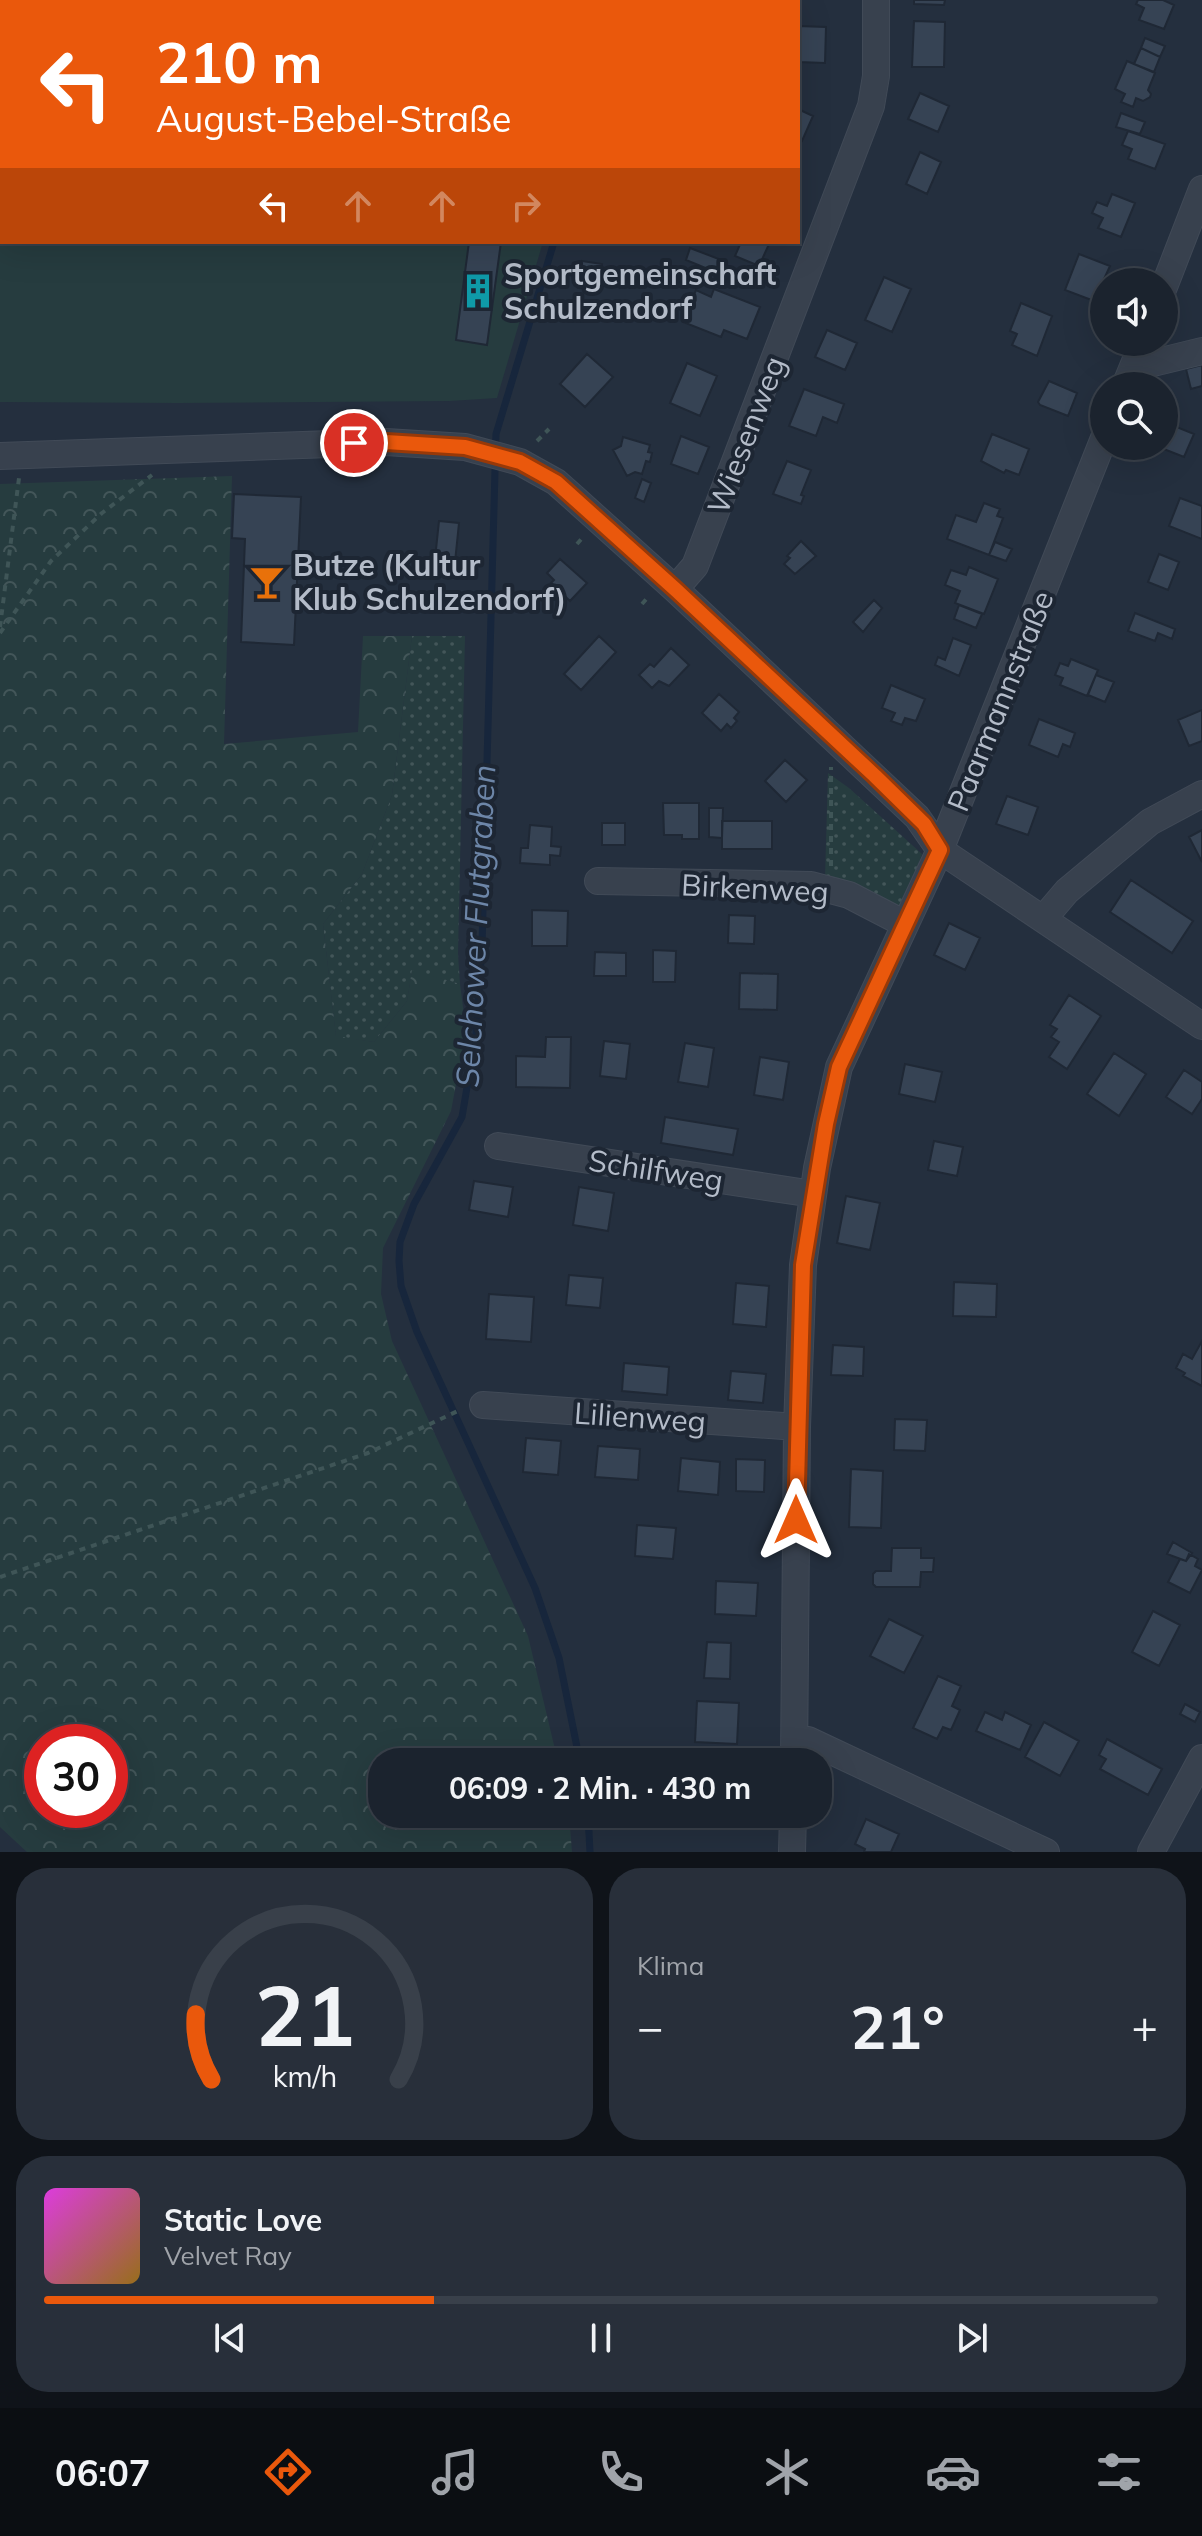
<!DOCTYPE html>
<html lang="de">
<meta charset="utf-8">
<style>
body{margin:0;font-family:Mulish,sans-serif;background:#282f3a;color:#f1f3f6;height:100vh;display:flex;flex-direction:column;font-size:30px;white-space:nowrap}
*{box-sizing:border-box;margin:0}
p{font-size:26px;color:#a0a4aa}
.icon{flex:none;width:44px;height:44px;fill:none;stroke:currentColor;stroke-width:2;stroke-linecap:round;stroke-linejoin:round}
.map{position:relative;height:1852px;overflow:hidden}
.side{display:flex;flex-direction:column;gap:16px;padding:16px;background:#0f1319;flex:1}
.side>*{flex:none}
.guide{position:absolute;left:0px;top:0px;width:800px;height:244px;box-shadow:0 8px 32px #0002,0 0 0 2px #39404a;background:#ea580c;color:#fff;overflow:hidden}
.fabs{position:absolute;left:1090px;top:268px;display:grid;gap:16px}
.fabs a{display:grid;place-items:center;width:88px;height:88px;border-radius:50%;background:#1b232e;box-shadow:0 8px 32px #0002,0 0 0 2px #39404a;font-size:40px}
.speed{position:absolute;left:24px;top:1724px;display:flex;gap:16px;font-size:40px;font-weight:700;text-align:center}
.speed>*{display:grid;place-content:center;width:104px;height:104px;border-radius:50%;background:#1b232e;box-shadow:0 8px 32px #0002,0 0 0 2px #39404a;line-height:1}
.speed .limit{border:12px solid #d22;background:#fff;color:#111}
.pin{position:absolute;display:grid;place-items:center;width:68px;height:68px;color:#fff;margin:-34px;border:4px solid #fff;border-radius:50%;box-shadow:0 2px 8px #0007}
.me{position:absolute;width:88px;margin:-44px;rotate:0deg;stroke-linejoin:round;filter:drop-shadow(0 0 6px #0008)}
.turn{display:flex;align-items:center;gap:28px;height:168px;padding:0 24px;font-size:36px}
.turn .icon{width:104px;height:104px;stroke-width:2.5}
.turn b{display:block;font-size:56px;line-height:68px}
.lanes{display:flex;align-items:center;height:76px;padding:0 24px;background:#0003;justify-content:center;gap:40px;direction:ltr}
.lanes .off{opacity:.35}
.big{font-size:60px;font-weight:700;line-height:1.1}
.side .widget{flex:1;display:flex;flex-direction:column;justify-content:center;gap:12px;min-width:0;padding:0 28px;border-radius:32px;background:#282f3a}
.side .dial{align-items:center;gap:0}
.dial svg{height:208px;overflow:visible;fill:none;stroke:#39404a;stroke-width:7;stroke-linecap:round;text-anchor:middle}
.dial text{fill:#f1f3f6;stroke:none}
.song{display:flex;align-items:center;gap:24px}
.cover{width:96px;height:96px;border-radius:12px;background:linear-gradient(135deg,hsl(300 70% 55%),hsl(40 70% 35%))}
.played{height:8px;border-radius:4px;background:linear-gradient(90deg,#ea580c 35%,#39404a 35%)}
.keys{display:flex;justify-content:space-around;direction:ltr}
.heat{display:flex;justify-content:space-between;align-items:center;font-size:44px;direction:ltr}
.side .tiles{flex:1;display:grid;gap:16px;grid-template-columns:1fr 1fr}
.widget:last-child{grid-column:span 2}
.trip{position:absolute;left:368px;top:1748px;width:464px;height:80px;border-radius:32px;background:#1b232e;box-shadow:0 8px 32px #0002,0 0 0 2px #39404a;font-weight:700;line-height:80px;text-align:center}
.menu{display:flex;height:128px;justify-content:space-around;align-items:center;background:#0b0e12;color:#a0a4aa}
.menu .icon{width:56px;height:56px}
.menu .on{color:#ea580c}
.menu b{font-size:36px;color:#f1f3f6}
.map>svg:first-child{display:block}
.grass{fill:url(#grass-dots)}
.forest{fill:url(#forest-crowns);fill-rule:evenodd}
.pitch{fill:#263c3f}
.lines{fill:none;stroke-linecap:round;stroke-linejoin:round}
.stream{stroke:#17263c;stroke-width:7}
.building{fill:#364354;stroke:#1f2835;stroke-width:2}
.street-casing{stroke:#414a57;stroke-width:28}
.path{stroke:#3f5557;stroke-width:4;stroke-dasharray:6 6;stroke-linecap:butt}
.street{stroke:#38414e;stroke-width:26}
.route-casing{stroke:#983908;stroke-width:20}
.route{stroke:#ea580c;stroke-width:14}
.labels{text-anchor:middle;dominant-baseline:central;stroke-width:8;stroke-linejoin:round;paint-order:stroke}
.poi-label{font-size:30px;font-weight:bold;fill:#b4bcc9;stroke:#1d2633;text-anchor:start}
.street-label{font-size:30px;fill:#b4bcc9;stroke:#1d2633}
.water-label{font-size:32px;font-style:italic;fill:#6d86a8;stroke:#1d2633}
</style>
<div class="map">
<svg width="1202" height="1852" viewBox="0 0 1202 1852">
<defs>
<pattern id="grass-dots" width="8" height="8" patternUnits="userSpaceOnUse" patternTransform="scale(2)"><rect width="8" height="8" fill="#263c3f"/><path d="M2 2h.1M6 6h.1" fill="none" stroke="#435659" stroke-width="1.8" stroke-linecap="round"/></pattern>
<pattern id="forest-crowns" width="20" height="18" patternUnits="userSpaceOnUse" patternTransform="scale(2)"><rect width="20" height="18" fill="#263c3f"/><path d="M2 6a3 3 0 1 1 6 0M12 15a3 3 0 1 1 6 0" fill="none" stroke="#435659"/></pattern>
</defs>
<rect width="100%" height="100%" fill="#242f3e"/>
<!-- grass -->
<path class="grass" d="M 412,636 L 465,636 L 458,954 L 460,984 L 412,971 L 407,1001 L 374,1042 L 336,1037 L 323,924 L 362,874 L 392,795 Z
M 828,773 L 849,788 L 922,854 L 904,907 L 896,907 L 825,878 Z"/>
<!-- forest -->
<path class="forest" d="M 232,476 L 224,744 L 358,732 L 363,636 L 412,636 L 392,795 L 362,874 L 323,924 L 336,1036 L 374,1042 L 407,1001 L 412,970 L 460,984 L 466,1031 L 451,1111 L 383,1248 L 381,1294 L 392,1341 L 528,1636 L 558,1762 L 382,1762 L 382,1814 L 569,1814 L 572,1852 L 27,1852 L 0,1827 L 0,484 ZM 42,1742 L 110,1742 L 110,1810 L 42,1810 Z"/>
<!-- pitch -->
<path class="pitch" d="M 0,0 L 567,0 L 567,2 L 2,2 L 2,242 L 543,242 L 497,398 L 450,401 L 178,403 L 0,402 Z"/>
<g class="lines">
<!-- stream -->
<path class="stream" d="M 578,0 L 579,2
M 554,242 L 496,434 L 482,945 L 476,1034 L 462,1117 L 414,1204 L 400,1242 L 399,1261 L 401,1286 L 417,1332 L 535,1588 L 559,1658 L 580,1762
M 588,1814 L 590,1852"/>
</g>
<!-- building -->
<path class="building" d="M 914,0 L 945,0 L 944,5 L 914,4 Z
M 1138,0 L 1163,0 L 1174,5 L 1164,29 L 1139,20 L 1144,8 L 1136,4 Z
M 914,21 L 945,22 L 944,67 L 912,67 Z
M 798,26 L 826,27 L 825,63 L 798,62 Z
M 1145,38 L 1165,46 L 1160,57 L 1141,48 Z
M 1141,48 L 1160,57 L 1154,72 L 1134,64 Z
M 1127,61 L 1155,73 L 1148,90 L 1151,94 L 1150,97 L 1143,101 L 1136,98 L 1133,107 L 1121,102 L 1125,94 L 1115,89 Z
M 920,93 L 949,106 L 938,132 L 908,119 Z
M 798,109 L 813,116 L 802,141 L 798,139 Z
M 1121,113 L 1145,122 L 1140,134 L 1116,127 Z
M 1128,131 L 1165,144 L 1155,169 L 1128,159 L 1132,149 L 1122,145 Z
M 920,152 L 941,162 L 927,194 L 906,184 Z
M 1112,194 L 1135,203 L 1121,237 L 1098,228 L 1103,218 L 1092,213 L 1097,202 L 1107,206 Z
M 469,242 L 501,242 L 487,345 L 456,340 Z
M 741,242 L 770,242 L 759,266 L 735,256 Z
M 690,248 L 724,261 L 720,274 L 686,260 Z
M 1079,254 L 1110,266 L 1094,301 L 1065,290 Z
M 582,261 L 602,264 L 598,291 L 578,288 Z
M 884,277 L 911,289 L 892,332 L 865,320 Z
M 714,289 L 760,307 L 747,339 L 724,330 L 721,337 L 683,322 L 696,290 L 711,297 Z
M 1021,303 L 1052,316 L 1037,356 L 1012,345 L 1017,334 L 1010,331 Z
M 827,330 L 857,343 L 845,370 L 815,357 Z
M 587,354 L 613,377 L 585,407 L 560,384 Z
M 687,363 L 717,376 L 700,416 L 670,403 Z
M 1202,365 L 1202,386 L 1191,389 L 1186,369 Z
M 1049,381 L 1077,393 L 1068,416 L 1040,405 L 1038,402 Z
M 804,389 L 844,404 L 837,423 L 823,417 L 816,436 L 789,426 Z
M 1164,416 L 1176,421 L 1174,426 L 1194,434 L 1184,457 L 1156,446 L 1164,446 Z
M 992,434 L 1029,449 L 1019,475 L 1006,470 L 1004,473 L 981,461 Z
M 681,436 L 709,447 L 698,474 L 671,464 Z
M 623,437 L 650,445 L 648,452 L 652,453 L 650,462 L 646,461 L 642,474 L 635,472 L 627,476 L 613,450 L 621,446 Z
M 787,461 L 811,470 L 801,495 L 804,496 L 801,504 L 773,494 Z
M 642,479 L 651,483 L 644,502 L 635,498 Z
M 234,494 L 301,497 L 294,645 L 241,642 L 245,539 L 232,538 Z
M 1180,498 L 1202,506 L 1202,539 L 1169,526 Z
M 984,503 L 1000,509 L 997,516 L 1003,518 L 989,555 L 947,539 L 956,515 L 976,522 Z
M 439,521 L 459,523 L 455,562 L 435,559 Z
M 801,541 L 816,556 L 795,574 L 784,564 L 790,558 L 787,556 Z
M 995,542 L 1012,549 L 1006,561 L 989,555 Z
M 1159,554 L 1179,562 L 1168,590 L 1148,582 Z
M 560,559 L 587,583 L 570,601 L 551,583 L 554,580 L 547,573 Z
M 969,567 L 998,579 L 984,614 L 955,603 L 960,591 L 945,585 L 951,570 L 966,575 Z
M 874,600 L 882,608 L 863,632 L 853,622 Z
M 959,605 L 982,614 L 976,628 L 954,619 Z
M 1135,613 L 1175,629 L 1172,639 L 1158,633 L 1155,641 L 1128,631 Z
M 599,636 L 616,652 L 581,690 L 564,674 Z
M 953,638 L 971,645 L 959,676 L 935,665 L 938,657 L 945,660 Z
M 671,648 L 689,665 L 669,686 L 659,681 L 652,688 L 639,675 L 650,664 L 654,667 Z
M 1071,659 L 1098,670 L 1087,696 L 1060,685 L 1063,678 L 1055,675 L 1060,663 L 1068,666 Z
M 1096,675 L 1114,682 L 1105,702 L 1088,695 Z
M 891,685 L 925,699 L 916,721 L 905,718 L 902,725 L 891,721 L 895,713 L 882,708 Z
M 719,694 L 739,712 L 734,718 L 737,721 L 731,728 L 727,724 L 721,731 L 702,713 Z
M 1202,710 L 1202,741 L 1189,746 L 1178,720 Z
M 1039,719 L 1075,733 L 1070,747 L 1063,744 L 1058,757 L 1029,745 Z
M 785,760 L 807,780 L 786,802 L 765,781 Z
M 1007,796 L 1038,807 L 1028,835 L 996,824 Z
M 663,803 L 699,803 L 699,839 L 682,839 L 682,835 L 664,835 Z
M 709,808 L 723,808 L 722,838 L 709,837 Z
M 722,821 L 772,821 L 772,849 L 722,849 Z
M 602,823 L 625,823 L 625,845 L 602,845 Z
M 530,825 L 552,827 L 551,846 L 561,847 L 560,856 L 550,855 L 550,865 L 520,863 L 521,848 L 528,848 Z
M 1202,830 L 1202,862 L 1189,837 Z
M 1131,880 L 1193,921 L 1172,953 L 1110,912 Z
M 532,910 L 568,911 L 567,946 L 532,946 Z
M 729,915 L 755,916 L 754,944 L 728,943 Z
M 949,923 L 980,938 L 965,970 L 934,955 Z
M 653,950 L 676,951 L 675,982 L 653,982 Z
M 595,952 L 626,953 L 626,976 L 594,976 Z
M 740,973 L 778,974 L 777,1010 L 739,1009 Z
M 1069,995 L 1101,1016 L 1067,1069 L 1049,1057 L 1059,1042 L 1051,1037 L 1057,1029 L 1050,1025 Z
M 546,1037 L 571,1037 L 570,1088 L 516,1087 L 516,1056 L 545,1057 Z
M 604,1041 L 630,1044 L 626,1079 L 600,1076 Z
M 685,1043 L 714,1048 L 708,1087 L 678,1082 Z
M 1114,1053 L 1146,1074 L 1119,1116 L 1087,1094 Z
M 760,1057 L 789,1062 L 783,1100 L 754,1095 Z
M 905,1064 L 942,1072 L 935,1102 L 899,1094 Z
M 1184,1070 L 1202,1082 L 1202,1099 L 1192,1114 L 1166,1097 Z
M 665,1117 L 738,1129 L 733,1155 L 661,1143 Z
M 934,1141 L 963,1147 L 957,1176 L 928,1170 Z
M 474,1181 L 513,1187 L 508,1217 L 469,1210 Z
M 579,1187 L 614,1193 L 608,1231 L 573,1225 Z
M 846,1196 L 880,1203 L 870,1250 L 837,1243 Z
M 569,1275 L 603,1278 L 600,1308 L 566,1305 Z
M 954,1282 L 997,1284 L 996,1317 L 953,1316 Z
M 736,1283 L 769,1286 L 766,1327 L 733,1324 Z
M 489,1294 L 534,1297 L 531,1342 L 486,1339 Z
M 1202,1341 L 1202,1386 L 1183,1376 L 1185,1373 L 1176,1368 L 1183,1354 L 1192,1359 Z
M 833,1345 L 864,1347 L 863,1376 L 831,1375 Z
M 624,1363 L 669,1367 L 667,1395 L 622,1391 Z
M 731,1371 L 766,1374 L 763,1403 L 728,1400 Z
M 895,1419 L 927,1420 L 925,1451 L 894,1450 Z
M 526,1438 L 561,1441 L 558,1475 L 523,1472 Z
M 598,1446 L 640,1449 L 638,1480 L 595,1477 Z
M 681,1458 L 720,1462 L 718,1495 L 678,1491 Z
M 736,1459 L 765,1460 L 764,1492 L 736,1491 Z
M 851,1469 L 883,1471 L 881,1528 L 849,1527 Z
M 637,1525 L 676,1528 L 673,1559 L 635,1556 Z
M 1173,1542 L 1192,1553 L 1186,1561 L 1167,1554 Z
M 892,1548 L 921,1548 L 921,1558 L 934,1558 L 933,1572 L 921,1572 L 920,1587 L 876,1587 L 873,1584 L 873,1574 L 876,1571 L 891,1571 Z
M 1189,1554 L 1198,1559 L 1195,1566 L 1202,1570 L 1190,1593 L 1168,1582 L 1180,1559 L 1186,1561 Z
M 716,1581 L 758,1583 L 756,1616 L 715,1614 Z
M 1153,1611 L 1180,1625 L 1159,1666 L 1132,1652 Z
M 889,1619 L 923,1636 L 904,1673 L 870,1656 Z
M 707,1642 L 731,1643 L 730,1679 L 704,1678 Z
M 938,1676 L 961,1686 L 952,1706 L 960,1710 L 951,1730 L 943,1727 L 937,1739 L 913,1728 Z
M 697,1701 L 739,1703 L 737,1744 L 695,1742 Z
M 1185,1704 L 1200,1712 L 1195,1722 L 1180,1714 Z
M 985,1712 L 1002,1720 L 1005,1712 L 1031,1725 L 1020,1750 L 976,1731 Z
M 1044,1722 L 1079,1741 L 1060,1776 L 1025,1757 Z
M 1107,1739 L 1162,1769 L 1148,1795 L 1100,1769 L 1106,1759 L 1099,1755 Z
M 866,1819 L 899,1834 L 891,1852 L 864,1852 L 865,1849 L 855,1844 Z"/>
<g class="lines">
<!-- street casing -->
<g class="street-casing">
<path id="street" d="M 1164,287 L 1202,189
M 1137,356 L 1153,363 L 1202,351
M 1125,386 L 1143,342
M 0,456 L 386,442 L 465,447 L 520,462 L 556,482 L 574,498 L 675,589 L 917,817 L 940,850 L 1202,1026
M 675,589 L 695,566 L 871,106 L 876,76 L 876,0
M 598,881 L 811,885 L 849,895 L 905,924
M 1044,918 L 1067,891 L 1150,822 L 1202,794
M 498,1146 L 813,1194
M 483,1405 L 797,1427
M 795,1739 L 808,1740 L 1046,1852
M 794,1762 L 797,1427 L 803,1265 L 817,1168 L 839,1067 L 940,850 L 1104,438
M 792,1852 L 793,1814
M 1151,1852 L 1202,1758"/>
</g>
<!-- path -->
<path class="path" d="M 537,441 L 549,429
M 577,544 L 584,536
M 642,604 L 649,596
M 0,627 L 19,478
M 0,633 L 51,561 L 102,513 L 152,475
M 831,866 L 831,767
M 0,1577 L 368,1453 L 460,1410"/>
<!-- street -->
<use href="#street" class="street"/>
</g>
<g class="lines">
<!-- route casing -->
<g class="route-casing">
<path id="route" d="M 354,443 L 386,442 L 465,447 L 520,462 L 556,482 L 675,589 L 875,776 L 924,824 L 940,850 L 839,1067 L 826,1124 L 803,1265 L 796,1520"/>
</g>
<!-- route -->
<use href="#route" class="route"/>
</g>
<!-- icons -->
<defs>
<g id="building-bare" transform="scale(2.76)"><path d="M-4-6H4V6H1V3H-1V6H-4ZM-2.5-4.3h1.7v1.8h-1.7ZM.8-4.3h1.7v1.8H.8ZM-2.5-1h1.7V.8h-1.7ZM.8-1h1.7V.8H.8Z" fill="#0f9aa8" stroke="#1d2633" stroke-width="2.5" paint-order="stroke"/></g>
<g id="bar-bare" transform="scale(2.76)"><path d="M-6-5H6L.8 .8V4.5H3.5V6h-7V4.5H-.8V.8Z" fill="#e8710a" stroke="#1d2633" stroke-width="2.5" paint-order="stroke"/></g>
</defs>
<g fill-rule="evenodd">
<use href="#building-bare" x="478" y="291"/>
<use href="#bar-bare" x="267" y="582"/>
</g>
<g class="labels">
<!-- poi labels -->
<g class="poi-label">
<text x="504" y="274">Sportgemeinschaft<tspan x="504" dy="34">Schulzendorf</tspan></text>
<text x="293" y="565">Butze (Kultur<tspan x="293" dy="34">Klub Schulzendorf)</tspan></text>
</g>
<!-- street labels -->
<g class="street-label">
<text transform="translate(746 435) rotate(-69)">Wiesenweg</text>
<text transform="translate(1000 701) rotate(-68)">Paarmannstraße</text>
<text transform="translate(755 888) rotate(3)">Birkenweg</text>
<text transform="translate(656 1170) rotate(9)">Schilfweg</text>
<text transform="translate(640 1417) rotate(4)">Lilienweg</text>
</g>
<!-- water labels -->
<g class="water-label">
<text transform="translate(475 926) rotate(-87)">Selchower Flutgraben</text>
</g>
</g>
</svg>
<div class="fabs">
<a><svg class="icon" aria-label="sound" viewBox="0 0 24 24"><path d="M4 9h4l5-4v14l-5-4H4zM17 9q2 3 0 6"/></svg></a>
<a><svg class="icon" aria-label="search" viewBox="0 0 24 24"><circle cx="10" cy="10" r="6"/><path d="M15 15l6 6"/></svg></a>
</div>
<div class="speed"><div class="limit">30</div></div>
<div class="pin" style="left:354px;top:443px;background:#d93025"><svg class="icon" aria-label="arrive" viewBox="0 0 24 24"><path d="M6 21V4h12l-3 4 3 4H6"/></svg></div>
<svg class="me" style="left:796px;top:1520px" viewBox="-20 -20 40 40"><path d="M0-17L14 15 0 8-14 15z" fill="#ea580c" stroke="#fff" stroke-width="4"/></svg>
<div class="trip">06:09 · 2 Min. · 430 m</div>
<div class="guide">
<div class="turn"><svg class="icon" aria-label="left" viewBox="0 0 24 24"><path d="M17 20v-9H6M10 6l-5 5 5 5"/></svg><div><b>210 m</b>August-Bebel-Straße</div></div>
<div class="lanes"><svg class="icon" aria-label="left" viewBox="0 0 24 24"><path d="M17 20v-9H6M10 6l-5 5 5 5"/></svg><svg class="icon off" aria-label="ahead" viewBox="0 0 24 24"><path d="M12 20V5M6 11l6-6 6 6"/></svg><svg class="icon off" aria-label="ahead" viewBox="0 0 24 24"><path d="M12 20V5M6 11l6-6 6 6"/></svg><svg class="icon off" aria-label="right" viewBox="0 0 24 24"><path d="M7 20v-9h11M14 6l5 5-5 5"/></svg></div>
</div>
</div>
<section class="side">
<div class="tiles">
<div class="widget dial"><svg viewBox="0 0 100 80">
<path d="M14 69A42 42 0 1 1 86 69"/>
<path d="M14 69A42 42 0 0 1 8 44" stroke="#ea580c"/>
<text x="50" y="56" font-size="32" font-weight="700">21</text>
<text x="50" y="72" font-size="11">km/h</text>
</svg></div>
<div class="widget"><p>Klima</p>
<div class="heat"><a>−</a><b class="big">21°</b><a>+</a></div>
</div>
<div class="widget">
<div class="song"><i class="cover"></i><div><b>Static Love</b><p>Velvet Ray</p></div></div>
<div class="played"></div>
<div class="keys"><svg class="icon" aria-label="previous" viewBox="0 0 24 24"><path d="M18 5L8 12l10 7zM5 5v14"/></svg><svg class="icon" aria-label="pause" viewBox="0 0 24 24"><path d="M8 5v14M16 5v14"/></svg><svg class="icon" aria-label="next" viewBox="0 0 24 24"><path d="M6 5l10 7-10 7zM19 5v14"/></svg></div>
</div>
</div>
</section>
<nav class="menu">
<b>06:07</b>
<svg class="icon on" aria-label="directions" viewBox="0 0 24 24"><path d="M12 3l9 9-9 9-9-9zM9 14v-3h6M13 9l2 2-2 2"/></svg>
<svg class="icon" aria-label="music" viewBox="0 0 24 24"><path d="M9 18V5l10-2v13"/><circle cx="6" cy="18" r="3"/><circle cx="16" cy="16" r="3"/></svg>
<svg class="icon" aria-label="phone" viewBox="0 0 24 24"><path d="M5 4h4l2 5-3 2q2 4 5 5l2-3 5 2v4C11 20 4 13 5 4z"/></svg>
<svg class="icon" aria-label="climate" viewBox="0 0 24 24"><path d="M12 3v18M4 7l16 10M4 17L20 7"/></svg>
<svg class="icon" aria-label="car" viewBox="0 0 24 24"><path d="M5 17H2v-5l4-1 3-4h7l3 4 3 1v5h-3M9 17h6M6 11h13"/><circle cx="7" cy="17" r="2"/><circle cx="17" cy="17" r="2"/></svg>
<svg class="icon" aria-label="filters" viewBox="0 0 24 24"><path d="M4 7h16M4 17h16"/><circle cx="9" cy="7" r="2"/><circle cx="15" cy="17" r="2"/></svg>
</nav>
